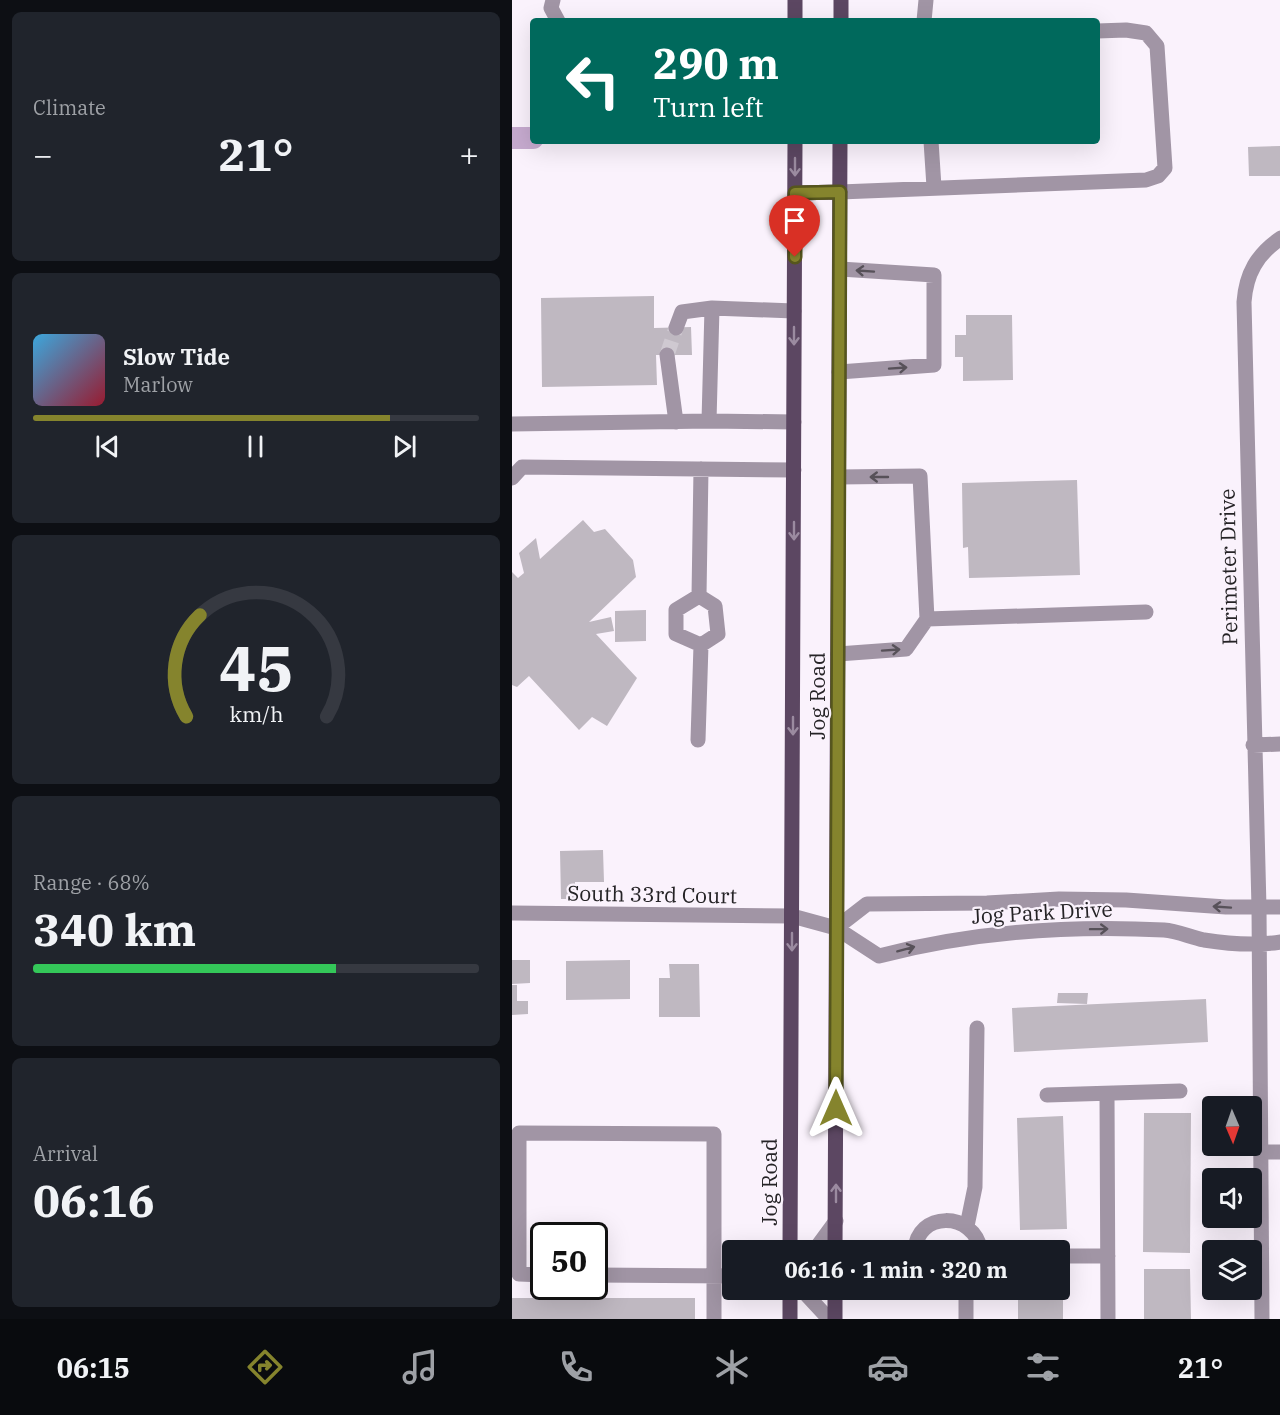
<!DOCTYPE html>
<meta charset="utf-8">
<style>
body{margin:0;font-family:"IBM Plex Serif",serif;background:#20242c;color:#f1f3f6;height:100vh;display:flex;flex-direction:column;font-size:22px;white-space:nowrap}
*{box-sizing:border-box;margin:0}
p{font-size:20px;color:#9ea1a6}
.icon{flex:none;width:33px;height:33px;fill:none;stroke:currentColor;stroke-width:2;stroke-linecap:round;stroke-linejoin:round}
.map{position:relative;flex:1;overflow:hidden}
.side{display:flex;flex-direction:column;gap:12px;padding:12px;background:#0d0f14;width:512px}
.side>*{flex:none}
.guide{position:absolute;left:18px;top:18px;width:570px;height:126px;border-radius:6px;box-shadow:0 6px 24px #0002;background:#00695c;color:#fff;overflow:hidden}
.needle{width:39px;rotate:178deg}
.tools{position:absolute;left:690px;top:1096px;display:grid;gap:12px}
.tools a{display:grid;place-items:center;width:60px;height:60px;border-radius:6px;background:#171b24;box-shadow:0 6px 24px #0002;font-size:30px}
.speed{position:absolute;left:18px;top:1222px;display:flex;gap:12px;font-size:30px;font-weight:700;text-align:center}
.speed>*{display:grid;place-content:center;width:78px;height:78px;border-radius:50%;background:#171b24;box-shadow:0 6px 24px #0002;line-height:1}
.speed .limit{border:3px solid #111;border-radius:9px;background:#fff;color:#111}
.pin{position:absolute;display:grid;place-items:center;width:51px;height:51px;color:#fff;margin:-62px -26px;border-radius:50% 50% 50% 0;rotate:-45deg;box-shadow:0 0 6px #0007}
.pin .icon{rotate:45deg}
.me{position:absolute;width:66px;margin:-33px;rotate:0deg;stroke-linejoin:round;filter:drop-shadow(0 0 4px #0008)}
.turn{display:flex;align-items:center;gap:21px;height:126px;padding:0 24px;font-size:27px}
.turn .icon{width:78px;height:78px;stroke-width:2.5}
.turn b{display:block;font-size:42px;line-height:51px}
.big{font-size:45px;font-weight:700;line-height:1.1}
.side .card{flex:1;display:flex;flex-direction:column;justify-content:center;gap:9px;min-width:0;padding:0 21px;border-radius:9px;background:#20242c}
.side .dial{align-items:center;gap:0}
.dial svg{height:156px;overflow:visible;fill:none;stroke:#363941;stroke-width:7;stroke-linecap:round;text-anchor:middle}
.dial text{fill:#f1f3f6;stroke:none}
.song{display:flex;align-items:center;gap:18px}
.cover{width:72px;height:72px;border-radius:9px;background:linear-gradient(135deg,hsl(200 70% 55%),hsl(350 70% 35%))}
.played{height:6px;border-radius:3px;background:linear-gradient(90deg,#85842d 80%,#363941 80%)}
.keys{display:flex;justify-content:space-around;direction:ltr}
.heat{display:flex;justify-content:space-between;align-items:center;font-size:33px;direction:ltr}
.charge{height:9px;border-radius:4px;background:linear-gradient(90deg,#34c759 68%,#363941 0)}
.trip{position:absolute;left:210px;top:1240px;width:348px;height:60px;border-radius:6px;background:#171b24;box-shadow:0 6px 24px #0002;font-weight:700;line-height:60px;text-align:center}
.menu{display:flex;height:96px;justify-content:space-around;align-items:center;background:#090b0e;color:#9ea1a6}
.menu .icon{width:42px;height:42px}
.menu .selected{color:#85842d}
.menu b{font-size:27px;color:#f1f3f6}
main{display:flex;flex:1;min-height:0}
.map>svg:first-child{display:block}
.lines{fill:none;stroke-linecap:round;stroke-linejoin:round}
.canal{stroke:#c6aacf;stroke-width:22}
.building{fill:#bfb8c1}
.minor-tunnel{stroke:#cfc9d1;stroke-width:15;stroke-dasharray:15 8;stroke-linecap:butt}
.minor{stroke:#a195a5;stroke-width:15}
.major{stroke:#5c4762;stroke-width:15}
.oneway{stroke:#9b8ba0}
.oneway2{stroke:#575159}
.route-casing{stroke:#56561d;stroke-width:15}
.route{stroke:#85842d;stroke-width:10}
.labels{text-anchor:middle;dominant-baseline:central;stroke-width:4.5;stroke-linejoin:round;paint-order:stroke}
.street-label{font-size:21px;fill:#252326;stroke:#faf2fc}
</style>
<main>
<section class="side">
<div class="card"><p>Climate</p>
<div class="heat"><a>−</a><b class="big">21°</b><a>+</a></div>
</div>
<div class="card">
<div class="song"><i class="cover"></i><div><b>Slow Tide</b><p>Marlow</p></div></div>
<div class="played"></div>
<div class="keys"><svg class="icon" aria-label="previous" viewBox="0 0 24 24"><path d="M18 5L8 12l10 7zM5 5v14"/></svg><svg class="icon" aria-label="pause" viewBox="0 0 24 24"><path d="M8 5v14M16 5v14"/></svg><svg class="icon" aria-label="next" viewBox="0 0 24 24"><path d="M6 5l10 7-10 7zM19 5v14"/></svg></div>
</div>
<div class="card dial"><svg viewBox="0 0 100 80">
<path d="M14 69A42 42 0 1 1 86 69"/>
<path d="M14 69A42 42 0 0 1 21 17" stroke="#85842d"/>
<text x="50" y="56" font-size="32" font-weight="700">45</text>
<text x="50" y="72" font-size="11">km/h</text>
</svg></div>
<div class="card"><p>Range · 68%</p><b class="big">340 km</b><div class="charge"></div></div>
<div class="card"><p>Arrival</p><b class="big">06:16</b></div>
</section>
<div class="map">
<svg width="769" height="1319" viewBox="0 0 769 1319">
<rect width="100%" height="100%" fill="#faf2fc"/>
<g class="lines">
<!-- canal -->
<path class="canal" d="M 0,138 L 21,138"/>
</g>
<!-- building -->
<path class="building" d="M 769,146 L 769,176 L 737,176 L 736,147 Z
M 142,296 L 142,328 L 179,327 L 180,355 L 144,355 L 145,385 L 30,387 L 29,298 Z
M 454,315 L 500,315 L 501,380 L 451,381 L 451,357 L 443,357 L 443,335 L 454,335 Z
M 565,480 L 568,575 L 457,578 L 456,547 L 451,548 L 450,483 Z
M 71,520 L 82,532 L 93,529 L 121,560 L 124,577 L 77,622 L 99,617 L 102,631 L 84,634 L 125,678 L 95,726 L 80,717 L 67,730 L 17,676 L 5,687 L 0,685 L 0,572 L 6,578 L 12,573 L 7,553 L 24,538 L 28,559 Z
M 134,610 L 134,641 L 103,642 L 103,611 Z
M 91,850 L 92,882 L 63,882 L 63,899 L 49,899 L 48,851 Z
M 0,960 L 18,960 L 18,983 L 0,984 Z
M 118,960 L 118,999 L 54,1000 L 54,961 Z
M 157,964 L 187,964 L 188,1017 L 147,1017 L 147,978 L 158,978 Z
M 0,985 L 5,985 L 5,1001 L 16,1001 L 16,1014 L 0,1015 Z
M 546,993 L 576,993 L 575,1004 L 545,1003 Z
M 694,999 L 696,1042 L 502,1052 L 500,1008 Z
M 632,1113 L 679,1113 L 678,1253 L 631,1252 Z
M 551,1116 L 555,1229 L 508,1230 L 505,1118 Z
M 632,1269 L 678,1269 L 679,1319 L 632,1319 Z
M 548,1284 L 551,1284 L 551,1319 L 506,1319 L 506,1290 L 548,1290 Z
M 0,1298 L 183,1298 L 183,1319 L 0,1319 Z"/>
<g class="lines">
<!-- minor-tunnel -->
<path class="minor-tunnel" d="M 155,355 L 164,328"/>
<!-- minor -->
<path class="minor" d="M 41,0 L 39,8 L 46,21
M 412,21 L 414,0
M 419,141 L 422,187
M 328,192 L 634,180 L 646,176 L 653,168 L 645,46 L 634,33 L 614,30 L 585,31
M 164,328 L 170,312 L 200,308
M 155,355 L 164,422
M 327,372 L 422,365 L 422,275 L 328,269
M 282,422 L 197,421 L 200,308 L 282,311
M 0,424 L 197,421
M 0,478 L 10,467 L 282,470
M 187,596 L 164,610 L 164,634 L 189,645
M 415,619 L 634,612
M 326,654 L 394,649 L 415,619 L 408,476 L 327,477
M 186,740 L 189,645 L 206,634 L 203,606 L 187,596 L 189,469
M 741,745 L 769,744
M 0,913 L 280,916 L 324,928 L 367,956 C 460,932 556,925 652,930 C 665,931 678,937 692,940 C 717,944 743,946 769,942
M 324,928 L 355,904 L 475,903 L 547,899 L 614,900 L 714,907 L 769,907
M 595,1094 L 596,1319
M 535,1095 L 668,1091
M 748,1152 L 769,1152
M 455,1226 L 463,1187 L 465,1028
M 302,1251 L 324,1221
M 403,1251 C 404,1211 462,1210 469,1251
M 548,1256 L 596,1256
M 32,1275 L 7,1274 L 7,1133 L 202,1134 L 202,1319
M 82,1275 L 220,1276
M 290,1290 L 317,1319
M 454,1290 L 454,1319
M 750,1319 L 747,908 L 732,302 C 734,274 745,254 769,238"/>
<!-- major -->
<path class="major" d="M 283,21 L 283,0
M 329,21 L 329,0
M 283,193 L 328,192
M 278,1251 L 283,141
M 323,1251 L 328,141
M 278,1319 L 278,1290
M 323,1319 L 323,1290"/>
</g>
<!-- one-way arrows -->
<defs><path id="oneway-shaft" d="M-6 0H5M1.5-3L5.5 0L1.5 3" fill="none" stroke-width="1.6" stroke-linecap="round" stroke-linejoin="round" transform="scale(1.5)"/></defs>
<g class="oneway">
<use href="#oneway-shaft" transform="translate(283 167) rotate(90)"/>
<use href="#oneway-shaft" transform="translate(282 336) rotate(90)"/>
<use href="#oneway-shaft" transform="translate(282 531) rotate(90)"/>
<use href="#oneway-shaft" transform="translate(281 726) rotate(90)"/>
<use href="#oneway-shaft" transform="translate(280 942) rotate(90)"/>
<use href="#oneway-shaft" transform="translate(324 1193) rotate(-90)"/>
</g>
<g class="oneway2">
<use href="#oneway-shaft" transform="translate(353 271) rotate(-176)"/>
<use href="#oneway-shaft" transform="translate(386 368) rotate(-4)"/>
<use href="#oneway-shaft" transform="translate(367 477) rotate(180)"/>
<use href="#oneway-shaft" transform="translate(379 650) rotate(-4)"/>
<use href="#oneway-shaft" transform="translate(710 907) rotate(-176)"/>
<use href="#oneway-shaft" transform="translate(587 929) rotate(-1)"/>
<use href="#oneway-shaft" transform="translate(394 949) rotate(-15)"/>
</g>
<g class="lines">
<!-- route casing -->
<g class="route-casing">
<path id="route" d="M 283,257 L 283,193 L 328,192 L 324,1108"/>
</g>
<!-- route -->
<use href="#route" class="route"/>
</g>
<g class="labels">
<!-- street labels -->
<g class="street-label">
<text transform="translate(716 567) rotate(-91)">Perimeter Drive</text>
<text transform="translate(305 696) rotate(-90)">Jog Road</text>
<text transform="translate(140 894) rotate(1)">South 33rd Court</text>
<text transform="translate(530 912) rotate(-3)">Jog Park Drive</text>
<text transform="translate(257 1182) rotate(-90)">Jog Road</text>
</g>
</g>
</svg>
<div class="tools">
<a><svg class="needle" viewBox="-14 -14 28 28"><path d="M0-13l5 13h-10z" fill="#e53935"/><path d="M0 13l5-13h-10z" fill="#9ea1a6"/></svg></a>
<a><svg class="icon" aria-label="sound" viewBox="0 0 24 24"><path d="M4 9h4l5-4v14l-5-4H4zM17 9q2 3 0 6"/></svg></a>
<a><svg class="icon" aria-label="layers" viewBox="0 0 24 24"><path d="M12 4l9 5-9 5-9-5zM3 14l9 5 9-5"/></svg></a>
</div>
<div class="speed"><div class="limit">50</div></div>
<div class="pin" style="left:283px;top:257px;background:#d93025"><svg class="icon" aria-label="arrive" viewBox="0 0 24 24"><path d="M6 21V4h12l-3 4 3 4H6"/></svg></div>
<svg class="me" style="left:324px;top:1108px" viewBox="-20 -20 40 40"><path d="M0-17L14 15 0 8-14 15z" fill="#85842d" stroke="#fff" stroke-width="4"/></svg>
<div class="trip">06:16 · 1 min · 320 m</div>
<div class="guide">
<div class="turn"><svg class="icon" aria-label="left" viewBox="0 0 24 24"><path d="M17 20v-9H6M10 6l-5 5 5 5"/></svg><div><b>290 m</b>Turn left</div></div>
</div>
</div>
</main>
<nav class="menu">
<b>06:15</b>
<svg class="icon selected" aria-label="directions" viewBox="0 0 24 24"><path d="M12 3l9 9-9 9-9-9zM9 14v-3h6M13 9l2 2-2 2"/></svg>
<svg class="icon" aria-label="music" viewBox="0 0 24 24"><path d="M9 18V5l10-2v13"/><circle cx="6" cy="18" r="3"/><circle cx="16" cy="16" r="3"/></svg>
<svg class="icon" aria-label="phone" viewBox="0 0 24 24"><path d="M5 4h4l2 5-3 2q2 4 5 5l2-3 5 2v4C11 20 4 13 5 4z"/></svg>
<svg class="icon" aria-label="climate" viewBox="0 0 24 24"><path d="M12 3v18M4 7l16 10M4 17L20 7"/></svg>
<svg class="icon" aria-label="car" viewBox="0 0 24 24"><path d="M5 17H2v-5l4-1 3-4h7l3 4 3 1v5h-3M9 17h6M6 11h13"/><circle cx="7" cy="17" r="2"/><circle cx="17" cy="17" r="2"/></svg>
<svg class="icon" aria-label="filters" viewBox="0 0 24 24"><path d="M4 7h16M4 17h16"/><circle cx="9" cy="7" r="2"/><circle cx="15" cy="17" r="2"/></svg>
<b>21°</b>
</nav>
